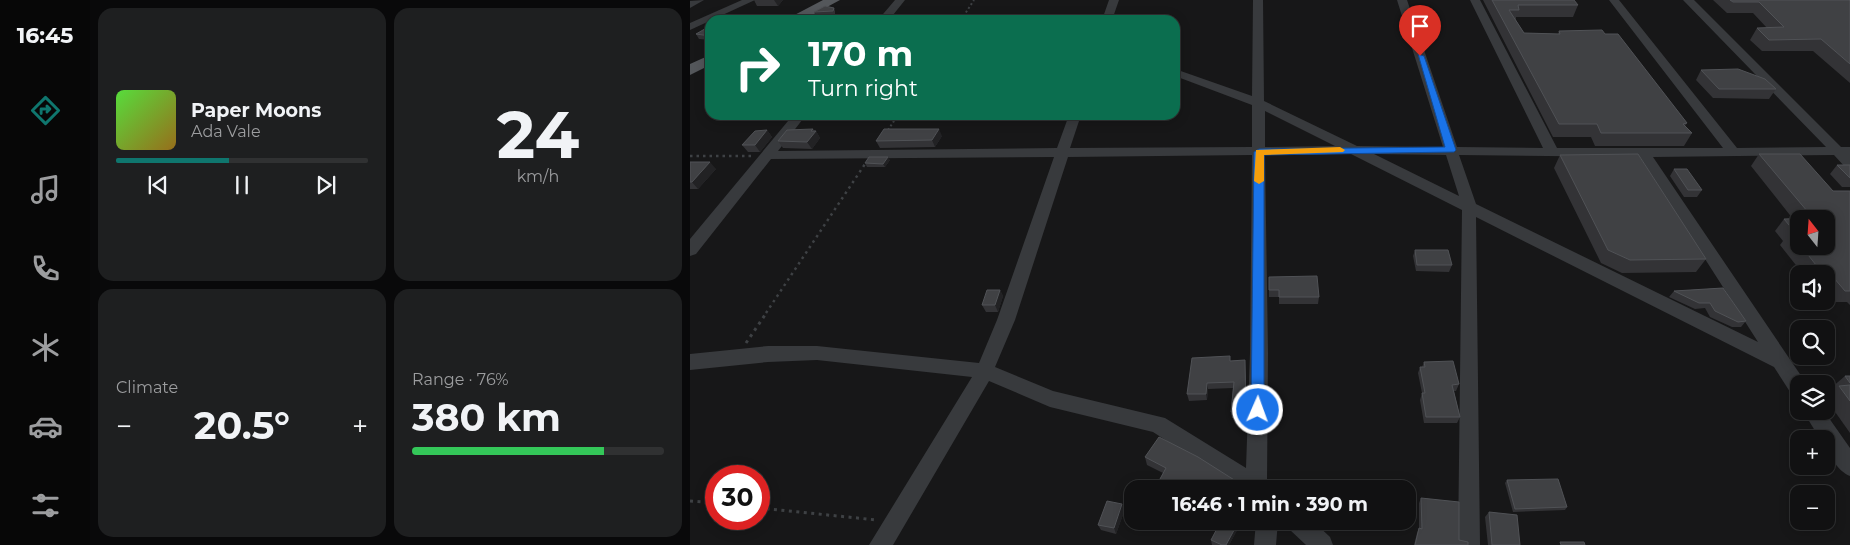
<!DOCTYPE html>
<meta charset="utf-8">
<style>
body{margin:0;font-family:Montserrat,sans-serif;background:#1e1f20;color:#f1f3f6;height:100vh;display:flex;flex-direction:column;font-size:19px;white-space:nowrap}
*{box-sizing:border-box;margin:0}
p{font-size:16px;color:#9c9d9f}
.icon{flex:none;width:28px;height:28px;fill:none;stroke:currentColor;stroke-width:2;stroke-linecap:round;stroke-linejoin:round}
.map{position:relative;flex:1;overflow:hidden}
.drawer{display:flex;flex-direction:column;gap:8px;padding:8px;background:#09090a;width:600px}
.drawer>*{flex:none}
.top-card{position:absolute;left:15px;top:15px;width:475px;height:105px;border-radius:15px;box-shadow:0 2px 12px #0003,0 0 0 1px #303132;background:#0b6e4f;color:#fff;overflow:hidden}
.needle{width:32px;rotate:343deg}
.fabs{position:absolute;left:1100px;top:210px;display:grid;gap:10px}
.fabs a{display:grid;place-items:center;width:45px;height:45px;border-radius:10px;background:#111112;box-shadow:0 2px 12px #0003,0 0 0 1px #303132;font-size:25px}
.speed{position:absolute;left:15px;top:465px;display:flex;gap:10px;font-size:25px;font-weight:700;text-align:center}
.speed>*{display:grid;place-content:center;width:65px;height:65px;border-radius:50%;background:#111112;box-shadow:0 2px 12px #0003,0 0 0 1px #303132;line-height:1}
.speed .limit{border:8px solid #d22;background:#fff;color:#111}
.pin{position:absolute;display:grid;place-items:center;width:42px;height:42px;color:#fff;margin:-51px -21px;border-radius:50% 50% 50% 0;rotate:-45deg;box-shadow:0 0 5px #0007}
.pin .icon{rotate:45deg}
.me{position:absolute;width:55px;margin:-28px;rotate:2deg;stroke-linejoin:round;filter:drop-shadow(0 0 4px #0008)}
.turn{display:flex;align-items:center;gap:18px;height:105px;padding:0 20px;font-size:22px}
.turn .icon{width:65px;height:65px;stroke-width:2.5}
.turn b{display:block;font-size:35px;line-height:42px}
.big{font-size:38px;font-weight:700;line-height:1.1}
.drawer .card{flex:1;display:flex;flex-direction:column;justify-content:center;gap:8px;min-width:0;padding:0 18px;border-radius:15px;background:#1e1f20}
.drawer .dial{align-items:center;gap:0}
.dial b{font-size:65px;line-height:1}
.song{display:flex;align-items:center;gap:15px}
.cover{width:60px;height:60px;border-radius:8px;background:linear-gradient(135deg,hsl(110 70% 55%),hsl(40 70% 35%))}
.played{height:5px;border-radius:2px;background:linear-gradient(90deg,#0f766e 45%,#303132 45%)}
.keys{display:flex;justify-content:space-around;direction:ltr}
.heat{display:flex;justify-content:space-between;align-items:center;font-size:28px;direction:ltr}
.charge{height:8px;border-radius:4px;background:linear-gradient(90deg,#34c759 76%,#303132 0)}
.drawer .tiles{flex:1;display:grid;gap:8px;grid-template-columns:repeat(2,1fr)}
.trip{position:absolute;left:434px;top:480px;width:292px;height:50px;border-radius:15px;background:#111112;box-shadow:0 2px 12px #0003,0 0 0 1px #303132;font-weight:700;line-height:50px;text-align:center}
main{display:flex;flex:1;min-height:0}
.tab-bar{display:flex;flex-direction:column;width:90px;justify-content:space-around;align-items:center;background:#070707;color:#9c9d9f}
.tab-bar .icon{width:35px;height:35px}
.tab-bar .on{color:#0f766e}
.tab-bar b{font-size:22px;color:#f1f3f6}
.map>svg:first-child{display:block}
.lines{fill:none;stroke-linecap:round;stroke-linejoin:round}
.path-far2{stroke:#3e4144;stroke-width:2;stroke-dasharray:2 2.5;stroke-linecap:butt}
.path-far1{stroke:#3e4144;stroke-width:2.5;stroke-dasharray:2.5 4;stroke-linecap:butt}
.path{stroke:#3e4144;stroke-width:3;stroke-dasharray:3 4.5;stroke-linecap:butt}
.minor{fill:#383a3d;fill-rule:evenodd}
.major{fill:#54575b;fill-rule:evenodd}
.wall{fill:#333336;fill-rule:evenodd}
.shaded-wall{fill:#222224}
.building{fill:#404144;stroke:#505256}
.route{fill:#1a73e8;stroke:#114b97}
.slow{fill:#f59e0b}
</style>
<main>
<nav class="tab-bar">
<b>16:45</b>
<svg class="icon on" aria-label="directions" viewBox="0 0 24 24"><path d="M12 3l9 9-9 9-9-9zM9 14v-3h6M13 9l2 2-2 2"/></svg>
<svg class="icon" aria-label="music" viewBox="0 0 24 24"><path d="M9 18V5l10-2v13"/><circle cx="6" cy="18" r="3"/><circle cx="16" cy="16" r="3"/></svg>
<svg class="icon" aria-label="phone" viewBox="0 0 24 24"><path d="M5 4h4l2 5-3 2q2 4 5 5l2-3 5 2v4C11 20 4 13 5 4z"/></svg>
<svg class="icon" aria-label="climate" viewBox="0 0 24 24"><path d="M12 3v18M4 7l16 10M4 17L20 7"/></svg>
<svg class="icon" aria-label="car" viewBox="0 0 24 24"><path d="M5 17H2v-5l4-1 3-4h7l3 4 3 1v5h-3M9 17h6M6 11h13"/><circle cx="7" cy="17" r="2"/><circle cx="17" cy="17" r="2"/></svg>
<svg class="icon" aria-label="filters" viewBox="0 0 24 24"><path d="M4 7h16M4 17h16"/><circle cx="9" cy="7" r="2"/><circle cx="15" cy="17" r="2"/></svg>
</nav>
<section class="drawer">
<div class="tiles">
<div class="card">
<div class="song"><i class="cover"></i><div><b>Paper Moons</b><p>Ada Vale</p></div></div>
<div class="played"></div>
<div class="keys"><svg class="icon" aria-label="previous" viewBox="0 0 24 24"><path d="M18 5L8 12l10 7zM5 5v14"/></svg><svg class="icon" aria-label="pause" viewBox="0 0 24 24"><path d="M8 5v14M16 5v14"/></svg><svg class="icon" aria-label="next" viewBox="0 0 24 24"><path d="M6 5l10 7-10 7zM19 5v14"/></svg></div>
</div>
<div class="card dial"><b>24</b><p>km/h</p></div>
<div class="card"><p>Climate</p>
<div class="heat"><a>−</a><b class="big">20.5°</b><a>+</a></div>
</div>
<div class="card"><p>Range · 76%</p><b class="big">380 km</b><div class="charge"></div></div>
</div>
</section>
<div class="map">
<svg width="1160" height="545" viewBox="0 0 1160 545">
<rect width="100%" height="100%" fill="#171718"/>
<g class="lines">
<!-- path-far2 -->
<path class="path-far2" d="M 271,20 L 284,0
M 198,130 L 208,115"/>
<!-- path-far1 -->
<path class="path-far1" d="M 0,156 L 61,156
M 76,313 L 175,164"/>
<!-- path -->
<path class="path" d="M 56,343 L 77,312
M 0,501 L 26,503
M 69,508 L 187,520"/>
<!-- minor -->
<path class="minor" d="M 14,0 L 0,8 L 0,1 Z
M 52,0 L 65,0 L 0,30 L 0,23 Z
M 205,0 L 215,0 L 199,20 L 188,20 Z
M 419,0 L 429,0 L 422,20 L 412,20 Z
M 563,0 L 573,0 L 574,101 L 667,146 L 753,147 L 707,0 L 717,0 L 767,147 L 853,148 L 780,0 L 790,0 L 867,148 L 1033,148 L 919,0 L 929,0 L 1047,148 L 1136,147 L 993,0 L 1004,0 L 1151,147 L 1160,147 L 1160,168 L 1155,167 L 1144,155 L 963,157 L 1116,383 L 1109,384 L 1109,397 L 1102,395 L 1084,367 L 786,217 L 790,545 L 768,545 L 772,210 L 661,154 L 575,155 L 578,353 L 577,481 L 582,489 L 552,489 L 463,432 L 360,407 L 299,381 L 203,545 L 179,545 L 282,377 L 127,360 L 78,362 L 0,370 L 0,354 L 78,346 L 127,346 L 289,363 L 307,320 L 364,157 L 81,159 L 6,254 L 0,256 L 0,239 L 103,115 L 116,115 L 88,151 L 367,148 L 379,115 L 391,115 L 380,148 L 562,147 L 562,105 L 485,76 L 485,69 L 562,96 ZM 575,111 L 645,146 L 575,147 ZM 684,154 L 756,155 L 769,196 ZM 562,155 L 560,353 L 556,468 L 475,418 L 363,391 L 305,367 L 325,320 L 378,157 ZM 769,155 L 950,157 L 1068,342 L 786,204 Z
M 1113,411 L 1134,411 L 1160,448 L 1160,476 C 1147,471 1136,452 1136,439 L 1130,439 Z
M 566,521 L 588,521 L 586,545 L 564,545 Z
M 596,521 L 623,521 L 640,537 L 643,545 L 616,545 L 599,529 Z"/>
<!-- major -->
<path class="major" d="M 133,0 L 150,0 L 113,20 L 95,20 Z
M 20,55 L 20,65 L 0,75 L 0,64 Z"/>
</g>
<!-- wall -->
<path class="wall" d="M 64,0 L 93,0 L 88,6 L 67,6 Z
M 793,0 L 884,0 L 888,5 L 883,17 L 826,17 L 826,20 L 834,33 L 868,34 L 869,31 L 997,123 L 995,126 L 1002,133 L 994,146 L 905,146 L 901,137 L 863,137 Z
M 1023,0 L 1159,0 L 1160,1 L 1160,83 L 1123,51 L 1072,51 L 1060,40 L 1067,28 L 1077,28 L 1063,13 L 1037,13 Z
M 144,8 L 145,11 L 145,14 L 126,15 L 124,12 Z
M 20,26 L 20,40 L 9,39 L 6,34 Z
M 1011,70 L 1086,89 L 1079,99 L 1023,98 L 1006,80 Z
M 123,129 L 125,131 L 126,131 L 130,138 L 122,149 L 93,148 L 88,141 Z
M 77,130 L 82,137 L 70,152 L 58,152 L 52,145 Z
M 252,136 L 245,147 L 190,148 L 186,141 Z
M 1069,154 L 1143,191 L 1160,191 L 1160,305 L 1157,302 L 1143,302 L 1136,294 L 1136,274 L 1113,274 L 1090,245 L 1093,241 L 1085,231 L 1094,219 L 1103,219 L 1061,166 ZM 1109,219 L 1136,246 L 1109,246 Z
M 870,155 L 1016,259 L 1006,272 L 932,273 L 911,263 L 864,168 Z
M 200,160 L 195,167 L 177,167 L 175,163 Z
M 0,162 L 26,169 L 8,189 L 0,189 Z
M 1147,165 L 1160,165 L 1160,187 L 1152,187 L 1140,174 Z
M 984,169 L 1012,190 L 1007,197 L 994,197 L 980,176 Z
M 725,250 L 762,265 L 759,272 L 726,271 L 723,256 Z
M 579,277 L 629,297 L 628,304 L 589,304 L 589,297 L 579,297 Z
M 1033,288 L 1056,321 L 1051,327 L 1042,327 L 1020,317 L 1015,308 L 1005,309 L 979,297 L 984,291 Z
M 310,290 L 313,296 L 308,312 L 296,312 L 292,305 Z
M 555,360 L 556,418 L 542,418 L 541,412 L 543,388 L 518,389 L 517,400 L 499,401 L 497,394 L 540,361 Z
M 734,362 L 769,384 L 766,391 L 764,391 L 770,417 L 767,423 L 734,423 L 730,400 L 732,393 L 728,373 L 730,367 L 732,367 Z
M 1155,376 L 1160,376 L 1160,433 L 1136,399 L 1136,396 L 1143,390 L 1141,388 Z
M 455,457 L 549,483 L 550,489 L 471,489 L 473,486 L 470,479 L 473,473 L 457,465 Z
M 817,480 L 877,507 L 875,510 L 823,512 L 815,483 Z
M 731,498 L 769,540 L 778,545 L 724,545 L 727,533 L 729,528 L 729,503 Z
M 435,509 L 426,534 L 411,530 L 408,525 Z
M 799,512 L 830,545 L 798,545 L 795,517 Z
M 552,521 L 539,545 L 522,545 L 521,540 Z"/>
<!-- shaded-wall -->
<path class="shaded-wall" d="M 84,0 L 93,0 L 88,6 Z
M 123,129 L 125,132 L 126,131 L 130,138 L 122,149 L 117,142 L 121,131 Z
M 249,129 L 252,136 L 245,147 L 242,140 Z
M 77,130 L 82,137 L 70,152 L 65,145 Z
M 198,157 L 200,160 L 195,167 L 193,164 Z
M 20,162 L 26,169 L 8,189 L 2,182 Z
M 310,290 L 313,296 L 308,312 L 305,305 Z
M 517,383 L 518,389 L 517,400 L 516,394 Z
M 432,504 L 435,509 L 426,534 L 424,528 Z
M 549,521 L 552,521 L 539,545 L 536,545 Z"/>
<!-- building -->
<path class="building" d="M 802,0 L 884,0 L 888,5 L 828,5 L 829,10 L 819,10 L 834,33 L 870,34 L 869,31 L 912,30 L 915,34 L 928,34 L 997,123 L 993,124 L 1002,133 L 911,133 L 907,124 L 869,124 Z
M 1040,0 L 1159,0 L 1160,1 L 1160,64 L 1131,39 L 1079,40 L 1067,28 L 1094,27 L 1069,2 L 1043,2 Z
M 135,6 L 144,8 L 143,11 L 124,12 Z
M 20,26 L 20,36 L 6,34 Z
M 1048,69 L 1075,79 L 1086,89 L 1029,89 L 1011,70 Z
M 123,129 L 121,131 L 126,131 L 117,142 L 88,141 L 97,130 Z
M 194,129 L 249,129 L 242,140 L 186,141 Z
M 77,130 L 65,145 L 52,145 L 65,131 Z
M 948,154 L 1016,259 L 940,260 L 918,250 L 870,155 Z
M 1069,154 L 1110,154 L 1143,191 L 1160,191 L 1160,291 L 1155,291 L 1133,265 L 1126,265 L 1111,246 L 1136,246 L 1136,219 L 1109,219 L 1109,244 L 1100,233 L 1104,231 L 1094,219 L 1123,218 Z
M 179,157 L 198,157 L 193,164 L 175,163 Z
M 0,162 L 20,162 L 2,182 L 0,182 Z
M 1147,165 L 1160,165 L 1160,178 Z
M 984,169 L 997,169 L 1012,190 L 998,190 Z
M 725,250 L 758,250 L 762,265 L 727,265 Z
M 627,276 L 629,297 L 589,297 L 589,290 L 579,290 L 579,277 Z
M 1033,288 L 1056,321 L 1048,322 L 1025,311 L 1020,303 L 1009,303 L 984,291 Z
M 297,290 L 310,290 L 305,305 L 292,305 Z
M 540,356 L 540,361 L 555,360 L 556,412 L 541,412 L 544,382 L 517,383 L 516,394 L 497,394 L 502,358 Z
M 763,361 L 769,384 L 762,385 L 770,417 L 736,417 L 732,393 L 735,393 L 730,367 L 735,367 L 734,362 Z
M 1155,376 L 1160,376 L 1160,383 Z
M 1160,385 L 1160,401 L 1149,386 Z
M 469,437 L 508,457 L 549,483 L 547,489 L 471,489 L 475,482 L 470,479 L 476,468 L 455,457 Z
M 868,479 L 877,507 L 825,509 L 817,480 Z
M 731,498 L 769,502 L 769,540 L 778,542 L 778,545 L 725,545 L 729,528 L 732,529 Z
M 417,501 L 432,504 L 424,528 L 408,525 Z
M 799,512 L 827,515 L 830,545 L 802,545 Z
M 531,521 L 549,521 L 536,545 L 532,545 L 521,540 Z
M 870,542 L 894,542 L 895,545 L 871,545 Z"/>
<!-- route -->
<path class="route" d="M 728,54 L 734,56 L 766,150 L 764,152 L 574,155 L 574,410 L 572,414 L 568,416 L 563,414 L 561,410 L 564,152 L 569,149 L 755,147 Z"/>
<!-- slow -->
<path class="slow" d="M 650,147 L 655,150 L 653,152 L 574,155 L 574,181 L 569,184 L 564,181 L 566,150 Z"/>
</svg>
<div class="fabs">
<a><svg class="needle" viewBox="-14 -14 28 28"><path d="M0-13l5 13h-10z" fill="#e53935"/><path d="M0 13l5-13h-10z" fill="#9c9d9f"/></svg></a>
<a><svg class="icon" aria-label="sound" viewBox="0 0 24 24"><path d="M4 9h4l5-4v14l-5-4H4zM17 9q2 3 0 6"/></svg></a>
<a><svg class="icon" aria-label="search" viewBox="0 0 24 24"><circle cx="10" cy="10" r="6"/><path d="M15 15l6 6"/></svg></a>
<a><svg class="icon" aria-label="layers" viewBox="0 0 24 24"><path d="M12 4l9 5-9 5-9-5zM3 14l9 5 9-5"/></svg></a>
<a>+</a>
<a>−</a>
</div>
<div class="speed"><div class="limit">30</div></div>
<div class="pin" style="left:730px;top:56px;background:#d93025"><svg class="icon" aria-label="arrive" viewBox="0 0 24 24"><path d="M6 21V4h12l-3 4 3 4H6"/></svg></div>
<svg class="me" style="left:568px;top:410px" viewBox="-20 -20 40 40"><circle r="17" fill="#1a73e8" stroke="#fff" stroke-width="3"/><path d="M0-11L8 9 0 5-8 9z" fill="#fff"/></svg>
<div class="trip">16:46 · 1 min · 390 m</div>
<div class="top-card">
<div class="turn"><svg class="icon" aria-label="right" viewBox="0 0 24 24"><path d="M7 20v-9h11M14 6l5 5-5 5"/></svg><div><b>170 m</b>Turn right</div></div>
</div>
</div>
</main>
